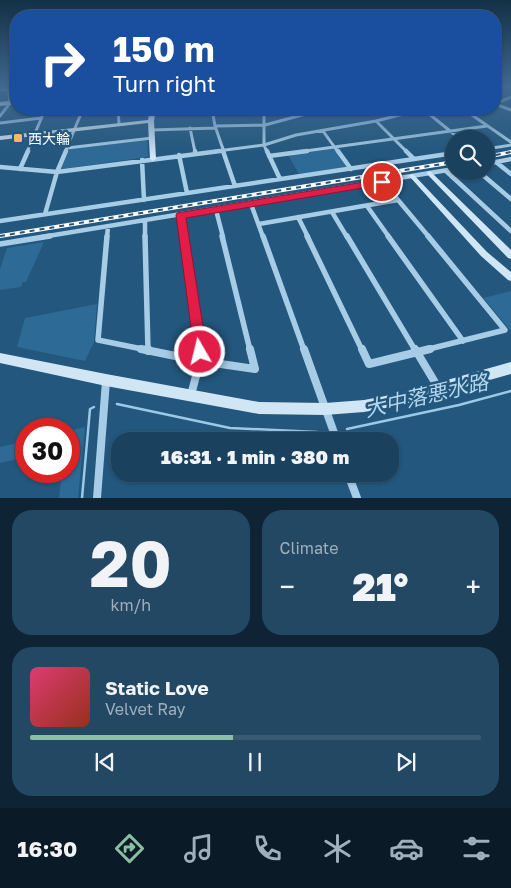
<!DOCTYPE html>
<meta charset="utf-8">
<style>
body{margin:0;font-family:"Golos Text","Noto Sans JP",sans-serif;background:#234864;color:#f1f3f6;height:100vh;display:flex;flex-direction:column;font-size:19px;white-space:nowrap}
*{box-sizing:border-box;margin:0}
p{font-size:16px;color:#9fafbc}
.icon{flex:none;width:28px;height:28px;fill:none;stroke:currentColor;stroke-width:2;stroke-linecap:round;stroke-linejoin:round}
.map{position:relative;height:498px;overflow:hidden}
.sheet{display:flex;flex-direction:column;gap:12px;padding:12px;background:#0e2434;flex:1}
.sheet>*{flex:none}
.hud{position:absolute;left:10px;top:10px;width:491px;height:105px;border-radius:20px;box-shadow:0 1px 4px #0004,0 0 0 1px #385a73;background:#1a4fa0;color:#fff;overflow:hidden}
.tools{position:absolute;left:445px;top:130px;display:grid;gap:10px}
.tools a{display:grid;place-items:center;width:50px;height:50px;border-radius:50%;background:#1a415e;box-shadow:0 1px 4px #0004,0 0 0 1px #385a73;font-size:25px}
.speed{position:absolute;left:15px;top:418px;display:flex;gap:10px;font-size:25px;font-weight:700;text-align:center}
.speed>*{display:grid;place-content:center;width:65px;height:65px;border-radius:50%;background:#1a415e;box-shadow:0 1px 4px #0004,0 0 0 1px #385a73;line-height:1}
.speed .limit{border:8px solid #d22;background:#fff;color:#111}
.pin{position:absolute;display:grid;place-items:center;width:42px;height:42px;color:#fff;margin:-21px;border:2px solid #fff;border-radius:50%;box-shadow:0 1px 5px #0007}
.me{position:absolute;width:55px;margin:-28px;rotate:352deg;stroke-linejoin:round;filter:drop-shadow(0 0 4px #0008)}
.turn{display:flex;align-items:center;gap:18px;height:105px;padding:0 20px;font-size:22px}
.turn .icon{width:65px;height:65px;stroke-width:2.5}
.turn b{display:block;font-size:35px;line-height:42px}
.big{font-size:38px;font-weight:800;line-height:1.1}
.sheet .widget{flex:1;display:flex;flex-direction:column;justify-content:center;gap:8px;min-width:0;padding:0 18px;border-radius:20px;background:#234864}
.sheet .dial{align-items:center;gap:0}
.dial b{font-size:65px;line-height:1}
.song{display:flex;align-items:center;gap:15px}
.cover{width:60px;height:60px;border-radius:8px;background:linear-gradient(135deg,hsl(340 70% 55%),hsl(10 70% 35%))}
.played{height:5px;border-radius:2px;background:linear-gradient(90deg,#8abfa5 45%,#385a73 45%)}
.keys{display:flex;justify-content:space-around;direction:ltr}
.heat{display:flex;justify-content:space-between;align-items:center;font-size:28px;direction:ltr}
.sheet .tiles{flex:1;display:grid;gap:12px;grid-template-columns:1fr 1fr}
.widget:last-child{grid-column:span 2}
.trip{position:absolute;left:111px;top:432px;width:288px;height:50px;border-radius:20px;background:#1a415e;box-shadow:0 1px 4px #0004,0 0 0 1px #385a73;font-weight:800;line-height:50px;text-align:center}
.menu{display:flex;height:80px;justify-content:space-around;align-items:center;background:#0a1a26;color:#9fafbc}
.menu .icon{width:35px;height:35px}
.menu .selected{color:#8abfa5}
.menu b{font-size:22px;color:#f1f3f6}
.map>svg:first-child{display:block}
.green{fill:#2d6a95}
.lines{fill:none;stroke-linecap:round;stroke-linejoin:round}
.stream{stroke:#9bc9e7;stroke-width:2.5}
.street-far3{stroke:#a7cce6;stroke-width:3}
.street-far2{stroke:#a7cce6;stroke-width:4.5}
.street-far1{stroke:#a7cce6;stroke-width:5.5}
.street{stroke:#a7cce6;stroke-width:8}
.secondary{fill:#d1e6f5;fill-rule:evenodd}
.primary{fill:#e8f3fd;fill-rule:evenodd}
.rail-casing{stroke:#fff;stroke-width:4}
.rail{stroke:#23577d;stroke-width:2;stroke-dasharray:5;stroke-linecap:butt}
.route{fill:#e11d48;stroke:#92132f}
.poi-dot{fill:#f1b76a;stroke:#23577d;stroke-width:2}
.labels{text-anchor:middle;dominant-baseline:central;stroke-width:5;stroke-linejoin:round;paint-order:stroke}
.far-poi-label{font-size:14px;fill:#fff;stroke:#23577d;text-anchor:start}
.near-water-label{font-size:21px;font-style:italic;fill:#b2d6ed;stroke:#23577d}
</style>
<div class="map">
<svg width="511" height="498" viewBox="0 0 511 498">
<rect width="100%" height="100%" fill="#23577d"/>
<!-- green -->
<path class="green" d="M 145,140 L 147,141 L 148,157 L 61,169 L 70,149 Z
M 332,149 L 335,149 L 347,166 L 346,168 L 299,174 L 288,155 Z
M 44,242 L 26,282 L 23,282 L 21,287 L 0,290 L 0,269 L 7,248 Z
M 511,291 L 511,331 L 483,298 Z
M 97,304 L 94,342 L 85,361 L 17,347 L 25,318 Z
M 85,427 L 78,498 L 59,498 L 62,471 L 69,471 L 69,431 Z
M 26,441 L 26,457 L 0,463 L 0,447 Z"/>
<g class="lines">
<!-- stream -->
<path class="stream" d="M 117,404 L 230,428 L 317,432
M 347,429 L 459,405 L 511,391
M 82,498 L 90,409 L 94,407"/>
<!-- street-far3 -->
<path class="street-far3" d="M 0,90 L 15,87
M 495,104 L 511,97
M 495,104 L 511,110
M 118,109 L 119,124
M 212,109 L 215,126 L 224,152
M 264,109 L 264,145 L 267,152
M 469,109 L 469,113 L 511,142
M 153,110 L 178,109
M 213,112 L 264,110
M 0,116 L 10,103 L 8,87
M 376,121 L 407,152
M 0,123 L 41,118
M 215,126 L 265,125 L 324,109
M 190,128 L 195,152
M 151,130 L 215,128
M 323,131 L 338,152
M 67,148 L 152,138
M 486,149 L 511,145
M 27,152 L 44,112 L 67,109
M 65,152 L 83,109
M 210,152 L 264,145 L 296,135 L 376,121 L 423,109 L 460,139
M 298,152 L 487,126"/>
<!-- street-far2 -->
<path class="street-far2" d="M 195,151 L 195,153
M 223,151 L 235,186
M 267,151 L 280,179
M 338,151 L 351,169
M 406,151 L 414,159
M 179,155 L 187,193
M 269,156 L 307,151
M 142,160 L 144,200
M 496,162 L 511,174
M 486,164 L 511,159
M 0,167 L 57,172 L 220,151
M 20,169 L 28,151
M 446,171 L 511,231
M 478,171 L 511,199
M 383,182 L 429,237
M 251,204 L 263,237
M 367,206 L 389,237
M 216,210 L 223,237
M 332,212 L 347,237
M 45,214 L 57,172 L 66,151
M 181,215 L 184,237
M 298,217 L 308,237
M 0,221 L 454,153
M 145,221 L 145,237
M 259,224 L 398,200
M 42,237 L 454,169
M 107,237 L 108,227"/>
<!-- street-far1 -->
<path class="street-far1" d="M 107,236 L 98,340 L 147,350
M 145,236 L 148,350
M 184,236 L 200,350
M 222,236 L 250,350
M 263,236 L 304,350
M 307,236 L 362,350
M 347,236 L 415,350
M 388,236 L 463,341
M 0,244 L 50,236
M 425,350 L 505,330 L 428,236"/>
<!-- street -->
<path class="street" d="M 141,349 L 200,361 L 255,369 L 250,349
M 148,349 L 148,351
M 304,349 L 337,441
M 362,349 L 369,364 L 430,349
M 415,349 L 439,389
M 191,395 L 200,361 L 200,349
M 348,474 L 357,498
M 97,498 L 106,381"/>
<!-- secondary -->
<path class="secondary" d="M 150,109 L 156,109 L 154,121 L 156,159 L 153,161 L 150,159 L 148,123 L 0,140 L 0,136 L 148,120 Z
M 429,171 L 431,172 L 511,250 L 511,259 L 508,258 L 427,174 L 427,172 Z
M 412,174 L 414,175 L 487,252 L 511,272 L 511,281 L 508,280 L 481,256 L 410,177 L 408,176 Z
M 0,353 L 106,374 L 259,402 L 325,403 L 364,400 L 401,393 L 511,362 L 511,374 L 401,405 L 364,412 L 325,415 L 259,414 L 106,386 L 0,363 Z"/>
<!-- primary -->
<path class="primary" d="M 16,100 L 16,104 L 0,106 L 0,102 Z"/>
<!-- rail casing -->
<g class="rail-casing">
<path id="rail" d="M 486,157 L 511,152
M 0,236 L 454,162"/>
</g>
<!-- rail -->
<use href="#rail" class="rail"/>
</g>
<!-- sky -->
<linearGradient id="sky" x2="0" y2="1"><stop stop-color="#133045"/><stop offset="0.56" stop-color="#3f698f"/><stop offset="1" stop-color="#3f698f" stop-opacity="0"/></linearGradient>
<rect width="511" height="156" fill="url(#sky)"/>
<!-- route -->
<path class="route" d="M 382,179 L 386,180 L 386,184 L 186,218 L 207,352 L 205,357 L 200,359 L 195,357 L 176,215 L 177,213 Z"/>
<!-- markers -->
<rect class="poi-dot" x="13" y="133" width="10" height="10" rx="2.5"/>
<g class="labels">
<!-- far-poi labels -->
<g class="far-poi-label">
<text x="28" y="138">西大輪</text>
</g>
<!-- near-water labels -->
<g class="near-water-label">
<text transform="translate(426 395) rotate(-13)">大中落悪水路</text>
</g>
</g>
</svg>
<div class="tools">
<a><svg class="icon" aria-label="search" viewBox="0 0 24 24"><circle cx="10" cy="10" r="6"/><path d="M15 15l6 6"/></svg></a>
</div>
<div class="speed"><div class="limit">30</div></div>
<div class="pin" style="left:382px;top:182px;background:#d93025"><svg class="icon" aria-label="arrive" viewBox="0 0 24 24"><path d="M6 21V4h12l-3 4 3 4H6"/></svg></div>
<svg class="me" style="left:200px;top:352px" viewBox="-20 -20 40 40"><circle r="17" fill="#e11d48" stroke="#fff" stroke-width="3"/><path d="M0-11L8 9 0 5-8 9z" fill="#fff"/></svg>
<div class="trip">16:31 · 1 min · 380 m</div>
<div class="hud">
<div class="turn"><svg class="icon" aria-label="right" viewBox="0 0 24 24"><path d="M7 20v-9h11M14 6l5 5-5 5"/></svg><div><b>150 m</b>Turn right</div></div>
</div>
</div>
<section class="sheet">
<div class="tiles">
<div class="widget dial"><b>20</b><p>km/h</p></div>
<div class="widget"><p>Climate</p>
<div class="heat"><a>−</a><b class="big">21°</b><a>+</a></div>
</div>
<div class="widget">
<div class="song"><i class="cover"></i><div><b>Static Love</b><p>Velvet Ray</p></div></div>
<div class="played"></div>
<div class="keys"><svg class="icon" aria-label="previous" viewBox="0 0 24 24"><path d="M18 5L8 12l10 7zM5 5v14"/></svg><svg class="icon" aria-label="pause" viewBox="0 0 24 24"><path d="M8 5v14M16 5v14"/></svg><svg class="icon" aria-label="next" viewBox="0 0 24 24"><path d="M6 5l10 7-10 7zM19 5v14"/></svg></div>
</div>
</div>
</section>
<nav class="menu">
<b>16:30</b>
<svg class="icon selected" aria-label="directions" viewBox="0 0 24 24"><path d="M12 3l9 9-9 9-9-9zM9 14v-3h6M13 9l2 2-2 2"/></svg>
<svg class="icon" aria-label="music" viewBox="0 0 24 24"><path d="M9 18V5l10-2v13"/><circle cx="6" cy="18" r="3"/><circle cx="16" cy="16" r="3"/></svg>
<svg class="icon" aria-label="phone" viewBox="0 0 24 24"><path d="M5 4h4l2 5-3 2q2 4 5 5l2-3 5 2v4C11 20 4 13 5 4z"/></svg>
<svg class="icon" aria-label="climate" viewBox="0 0 24 24"><path d="M12 3v18M4 7l16 10M4 17L20 7"/></svg>
<svg class="icon" aria-label="car" viewBox="0 0 24 24"><path d="M5 17H2v-5l4-1 3-4h7l3 4 3 1v5h-3M9 17h6M6 11h13"/><circle cx="7" cy="17" r="2"/><circle cx="17" cy="17" r="2"/></svg>
<svg class="icon" aria-label="filters" viewBox="0 0 24 24"><path d="M4 7h16M4 17h16"/><circle cx="9" cy="7" r="2"/><circle cx="15" cy="17" r="2"/></svg>
</nav>
